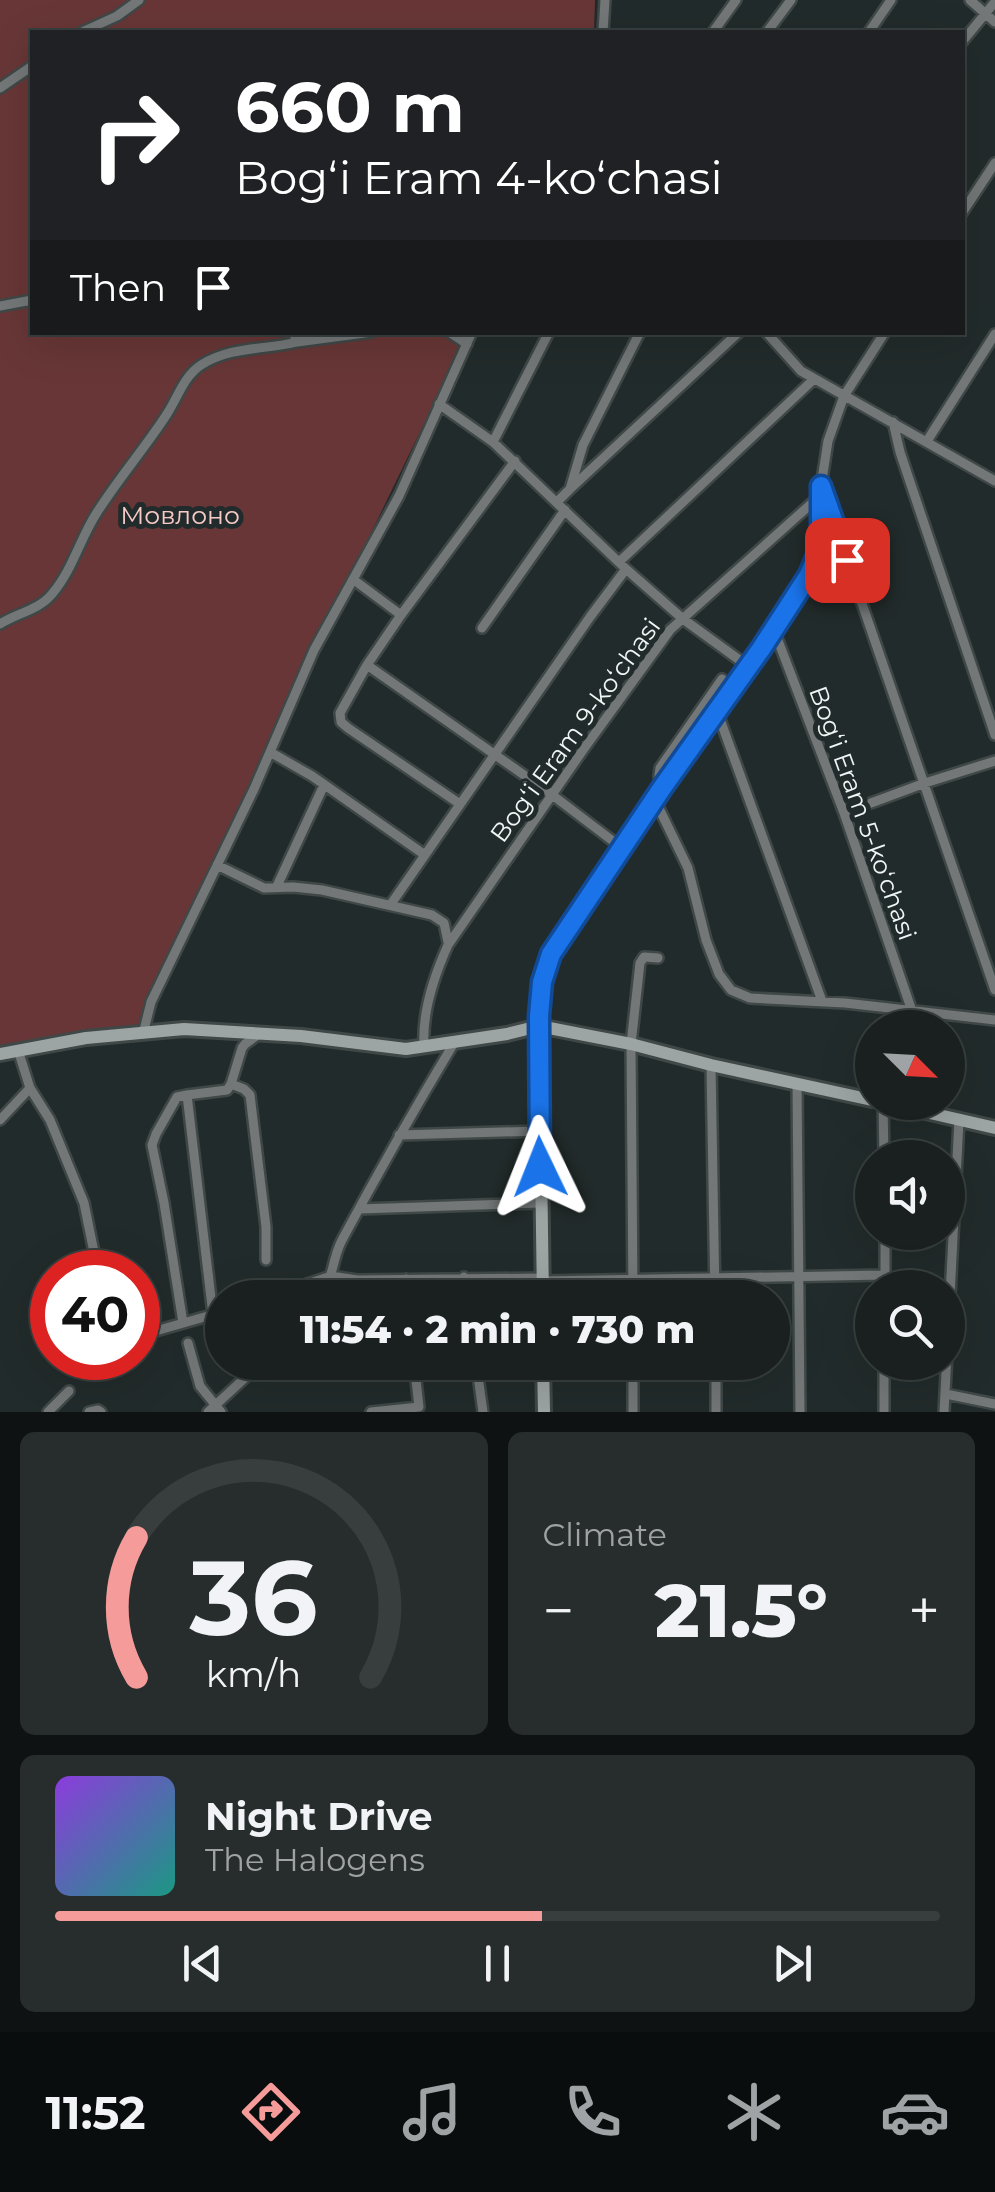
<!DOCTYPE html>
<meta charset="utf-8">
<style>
body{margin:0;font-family:Montserrat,sans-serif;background:#272d2d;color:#f1f3f6;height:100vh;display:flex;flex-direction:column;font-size:38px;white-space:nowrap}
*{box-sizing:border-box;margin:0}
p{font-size:32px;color:#9fa3a5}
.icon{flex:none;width:55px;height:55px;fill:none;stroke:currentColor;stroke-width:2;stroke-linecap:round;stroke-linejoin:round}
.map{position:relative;height:1412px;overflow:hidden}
.details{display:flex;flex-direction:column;gap:20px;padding:20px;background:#0e1212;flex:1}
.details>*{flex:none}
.hud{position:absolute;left:30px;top:30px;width:935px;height:305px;border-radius:0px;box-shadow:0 10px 40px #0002,0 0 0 2px #383e3e;background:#202124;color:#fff;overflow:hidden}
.needle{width:65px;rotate:114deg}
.fabs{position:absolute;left:855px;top:1010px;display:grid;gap:20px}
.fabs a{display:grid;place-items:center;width:110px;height:110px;border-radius:50%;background:#1a2020;box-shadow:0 10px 40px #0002,0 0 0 2px #383e3e;font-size:50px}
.speed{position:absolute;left:30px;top:1250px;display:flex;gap:20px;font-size:50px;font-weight:700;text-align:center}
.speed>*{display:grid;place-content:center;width:130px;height:130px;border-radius:50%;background:#1a2020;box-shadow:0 10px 40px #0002,0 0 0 2px #383e3e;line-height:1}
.speed .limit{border:15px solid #d22;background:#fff;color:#111}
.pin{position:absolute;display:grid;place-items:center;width:85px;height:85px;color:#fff;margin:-42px;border-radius:20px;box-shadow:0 5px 15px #0006}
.me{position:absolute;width:110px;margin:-55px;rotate:358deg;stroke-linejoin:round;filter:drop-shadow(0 0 8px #0008)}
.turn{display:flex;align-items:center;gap:35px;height:210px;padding:0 40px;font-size:45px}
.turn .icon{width:130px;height:130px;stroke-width:2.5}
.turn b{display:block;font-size:70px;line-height:85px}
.then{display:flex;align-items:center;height:95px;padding:0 40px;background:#0003;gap:20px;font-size:38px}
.big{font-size:75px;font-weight:800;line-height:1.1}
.details .widget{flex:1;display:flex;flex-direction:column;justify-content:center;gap:15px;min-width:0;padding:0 35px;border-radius:15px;background:#272d2d}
.details .dial{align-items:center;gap:0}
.dial svg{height:260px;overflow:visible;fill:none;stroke:#383e3e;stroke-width:7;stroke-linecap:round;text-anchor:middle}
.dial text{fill:#f1f3f6;stroke:none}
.song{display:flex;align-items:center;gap:30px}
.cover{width:120px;height:120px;border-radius:15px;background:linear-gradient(135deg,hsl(270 70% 55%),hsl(170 70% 35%))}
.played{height:10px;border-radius:5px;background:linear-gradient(90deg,#f59b99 55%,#383e3e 55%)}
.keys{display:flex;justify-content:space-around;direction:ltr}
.heat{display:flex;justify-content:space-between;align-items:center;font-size:55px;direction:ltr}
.details .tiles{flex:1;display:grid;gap:20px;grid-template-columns:1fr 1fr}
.widget:last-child{grid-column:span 2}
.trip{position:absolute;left:205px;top:1280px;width:585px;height:100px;border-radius:50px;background:#1a2020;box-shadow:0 10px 40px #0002,0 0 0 2px #383e3e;font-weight:800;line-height:100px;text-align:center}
.tabs{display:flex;height:160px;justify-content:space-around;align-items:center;background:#0a0d0d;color:#9fa3a5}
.tabs .icon{width:70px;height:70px}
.tabs .current{color:#f59b99}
.tabs b{font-size:45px;color:#f1f3f6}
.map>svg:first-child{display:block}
.green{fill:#683636}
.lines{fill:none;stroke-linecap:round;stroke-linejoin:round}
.street-casing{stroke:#3f4747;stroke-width:14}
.secondary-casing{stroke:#3f4747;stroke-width:18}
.street{stroke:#737777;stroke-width:9}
.secondary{stroke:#9da4a4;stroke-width:12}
.route-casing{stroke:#114b97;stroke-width:25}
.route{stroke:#1a73e8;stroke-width:18}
.labels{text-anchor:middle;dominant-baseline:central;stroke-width:10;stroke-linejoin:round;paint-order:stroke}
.park-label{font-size:25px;fill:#f6cac7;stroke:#222b2b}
.street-label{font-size:25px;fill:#f0f5f5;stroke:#222b2b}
</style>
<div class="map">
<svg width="995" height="1412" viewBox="0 0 995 1412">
<rect width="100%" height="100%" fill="#222b2b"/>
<!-- green -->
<path class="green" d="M 0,0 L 595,0 L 594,32 L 32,32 L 32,332 L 468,333 L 290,700 L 140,1030 L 0,1059 Z"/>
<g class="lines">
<!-- street casing -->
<g class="street-casing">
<path id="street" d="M 970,0 L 995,22
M 82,32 L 117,16 L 139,0
M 603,32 L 605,0
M 713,32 L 736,0
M 767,32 L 791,0
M 869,32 L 891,0
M 962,42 L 995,2
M 0,88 L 32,66
M 962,213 L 995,163
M 0,306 L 32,300
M 449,332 L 467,344
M 766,332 L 801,371 L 995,481
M 297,342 L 372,332
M 439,404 L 493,442 L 626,569 L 683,619 L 749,667
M 893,422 L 900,452 L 995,735
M 927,441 L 995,334
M 493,442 L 549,332
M 570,489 L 739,332
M 825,496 L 995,990
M 557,502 L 570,489 L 583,445 L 640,332
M 619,562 L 814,379
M 354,580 L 401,615
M 0,624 C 17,613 39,610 52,594 C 72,571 80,539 96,514 C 118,479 145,448 167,414 C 178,397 184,376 201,365 C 231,346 265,350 297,342 L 293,332
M 482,628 L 565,510
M 774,630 L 844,813 L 912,1011
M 367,665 L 551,794 L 622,848
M 717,711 L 822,1001
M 270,752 L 312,776 L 425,855
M 662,788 L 659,776 L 660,768 L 722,679
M 655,800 L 688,868 L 706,940 L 719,974 L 731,990 L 750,998 L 845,1003 L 995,1020
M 460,804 L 348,728 L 341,722 L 340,713 L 367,665 L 401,615 L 515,461
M 844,813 L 925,783 L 995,761
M 217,865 L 264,888 L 293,887 L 322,890 L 432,915 L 444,923 L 448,942
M 277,886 L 324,785
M 391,904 L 590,617 L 626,569
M 905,1010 L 906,1028
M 539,1026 L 542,982 L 551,954 L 662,788 L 749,667 L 809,575 L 821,546 L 821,486 L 828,441 L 844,396 L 885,332
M 143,1034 L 151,1002 L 254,789 L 314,650 L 399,496 L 472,332
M 424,1046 C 422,1012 434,976 448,945 L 583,750 L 670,630 L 821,495
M 18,1050 L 30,1088 L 50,1120 L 84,1203 L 98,1272
M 711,1065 L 715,1298
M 797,1083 L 800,1412
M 231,1084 L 244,1089 L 250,1095 L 266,1227 L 266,1260
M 883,1103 L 884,1158
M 0,1120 L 30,1088
M 399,1135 L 539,1131
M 359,1209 L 541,1203
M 885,1232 L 885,1288
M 464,1277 L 467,1298
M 406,1279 L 408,1298
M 543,1281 L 885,1275
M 266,1298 L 331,1276 L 357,1280 L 543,1278
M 321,1298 C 333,1280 332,1259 342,1240 C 378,1173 415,1108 454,1043
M 633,1298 L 631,1044 L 640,963 L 644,957 L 658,958
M 213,1315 L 187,1095 L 227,1090 L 231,1084 L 242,1048 L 245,1044 L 259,1034
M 183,1323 L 164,1203 L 152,1145 L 156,1134 L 177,1097 L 187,1095
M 138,1336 L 222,1312
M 188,1343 L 200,1386 L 221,1412
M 476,1362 L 483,1412
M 633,1362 L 633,1412
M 716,1362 L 716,1412
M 884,1362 L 884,1412
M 946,1394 L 995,1404
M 48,1412 L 69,1391
M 89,1412 L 98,1410 L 101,1412
M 208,1412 L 262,1362
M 371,1412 L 419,1407 L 414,1362
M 944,1412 L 959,1120"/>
</g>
<!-- secondary casing -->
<g class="secondary-casing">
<path id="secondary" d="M 539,1026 L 543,1298
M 0,1054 L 86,1038 L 184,1029 L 301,1036 L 406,1049 L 507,1034 L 539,1026 L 631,1044 L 711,1065 L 872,1100
M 882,1102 L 995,1128
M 543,1362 L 544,1412"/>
</g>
<!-- street -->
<use href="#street" class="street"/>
<!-- secondary -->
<use href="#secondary" class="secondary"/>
</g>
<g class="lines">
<!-- route casing -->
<g class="route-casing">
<path id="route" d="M 540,1167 L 539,1016 L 542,982 L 551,954 L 662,788 L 761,649 L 809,575 L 821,546 L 821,486 L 847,560"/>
</g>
<!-- route -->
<use href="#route" class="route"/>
</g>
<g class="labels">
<!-- park labels -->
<g class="park-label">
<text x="180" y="515">Мовлоно</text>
</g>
<!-- street labels -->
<g class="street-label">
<text transform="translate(575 730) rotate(-54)">Bogʻi Eram 9-koʻchasi</text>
<text transform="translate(863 813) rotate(70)">Bogʻi Eram 5-koʻchasi</text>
</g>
</g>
</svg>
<div class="fabs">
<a><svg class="needle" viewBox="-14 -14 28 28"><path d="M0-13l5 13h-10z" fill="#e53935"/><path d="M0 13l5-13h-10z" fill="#9fa3a5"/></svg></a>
<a><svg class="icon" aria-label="sound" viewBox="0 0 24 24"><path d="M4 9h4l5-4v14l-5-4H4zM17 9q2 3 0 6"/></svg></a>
<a><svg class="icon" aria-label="search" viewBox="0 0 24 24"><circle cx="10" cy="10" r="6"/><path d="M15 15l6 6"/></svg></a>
</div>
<div class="speed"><div class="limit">40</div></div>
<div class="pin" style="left:847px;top:560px;background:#d93025"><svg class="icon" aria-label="arrive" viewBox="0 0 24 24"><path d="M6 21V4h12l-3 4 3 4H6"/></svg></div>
<svg class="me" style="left:540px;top:1167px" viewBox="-20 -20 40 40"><path d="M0-17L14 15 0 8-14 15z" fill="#1a73e8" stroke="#fff" stroke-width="4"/></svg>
<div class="trip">11:54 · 2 min · 730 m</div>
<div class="hud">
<div class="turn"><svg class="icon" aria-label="right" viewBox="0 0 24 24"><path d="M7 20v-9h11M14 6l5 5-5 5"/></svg><div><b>660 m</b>Bogʻi Eram 4-koʻchasi</div></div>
<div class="then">Then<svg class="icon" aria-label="arrive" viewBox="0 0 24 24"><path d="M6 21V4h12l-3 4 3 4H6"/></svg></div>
</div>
</div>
<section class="details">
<div class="tiles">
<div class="widget dial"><svg viewBox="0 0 100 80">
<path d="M14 69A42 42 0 1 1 86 69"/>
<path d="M14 69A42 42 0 0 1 14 26" stroke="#f59b99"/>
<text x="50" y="56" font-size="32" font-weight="700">36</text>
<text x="50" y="72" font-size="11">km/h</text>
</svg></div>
<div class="widget"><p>Climate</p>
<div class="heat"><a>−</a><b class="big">21.5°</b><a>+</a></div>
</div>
<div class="widget">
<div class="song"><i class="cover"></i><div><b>Night Drive</b><p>The Halogens</p></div></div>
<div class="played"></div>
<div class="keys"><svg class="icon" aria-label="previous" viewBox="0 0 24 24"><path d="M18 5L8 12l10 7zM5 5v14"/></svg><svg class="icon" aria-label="pause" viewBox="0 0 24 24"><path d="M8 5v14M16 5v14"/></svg><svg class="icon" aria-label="next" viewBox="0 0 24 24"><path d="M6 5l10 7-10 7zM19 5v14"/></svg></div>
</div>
</div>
</section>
<nav class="tabs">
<b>11:52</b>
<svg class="icon current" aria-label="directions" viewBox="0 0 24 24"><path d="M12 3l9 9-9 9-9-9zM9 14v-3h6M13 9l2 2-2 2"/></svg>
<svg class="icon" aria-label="music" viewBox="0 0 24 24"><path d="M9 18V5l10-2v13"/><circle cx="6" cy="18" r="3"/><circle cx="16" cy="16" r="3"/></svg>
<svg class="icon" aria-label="phone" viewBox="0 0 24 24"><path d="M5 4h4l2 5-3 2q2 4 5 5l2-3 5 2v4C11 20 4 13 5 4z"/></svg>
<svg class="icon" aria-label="climate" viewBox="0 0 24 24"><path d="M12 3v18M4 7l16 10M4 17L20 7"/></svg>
<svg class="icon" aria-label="car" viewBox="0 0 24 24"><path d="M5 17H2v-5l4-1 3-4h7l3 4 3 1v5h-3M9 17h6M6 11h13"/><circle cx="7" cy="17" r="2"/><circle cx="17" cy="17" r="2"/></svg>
</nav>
